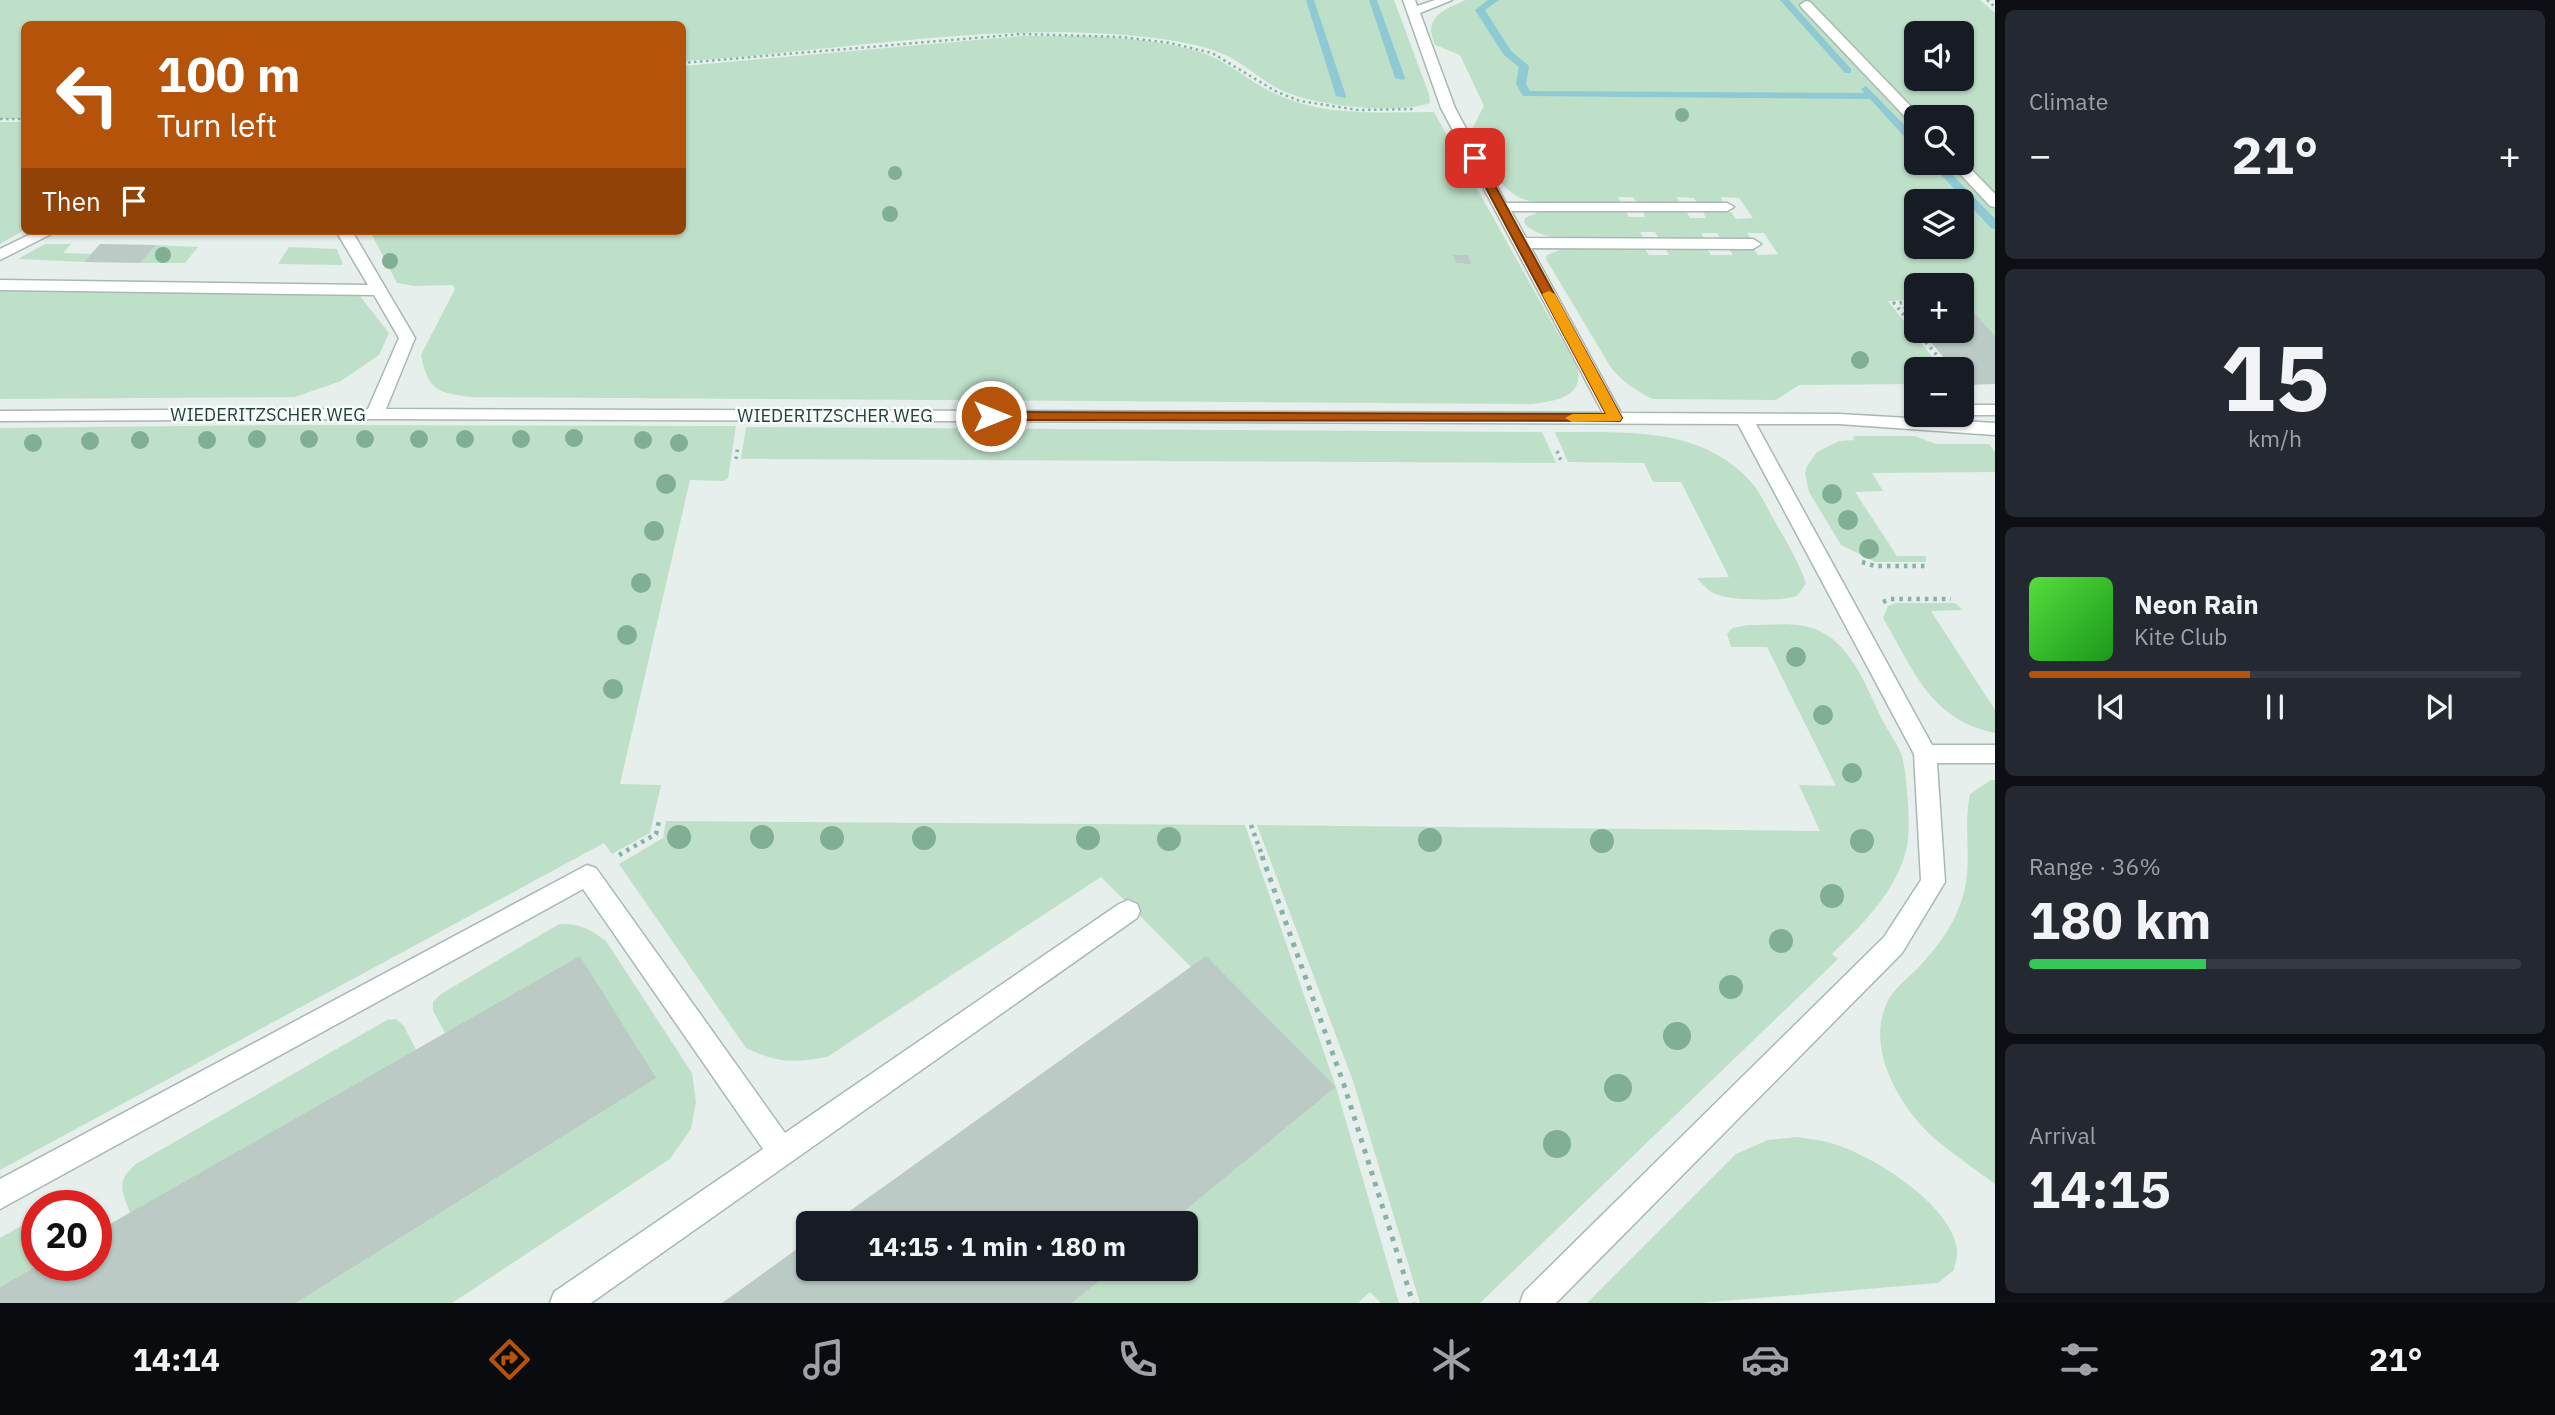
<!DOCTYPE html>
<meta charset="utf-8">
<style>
body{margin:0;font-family:"IBM Plex Sans",sans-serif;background:#242831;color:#f1f3f6;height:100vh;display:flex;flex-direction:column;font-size:26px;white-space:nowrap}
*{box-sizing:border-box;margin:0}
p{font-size:23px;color:#9ea1a6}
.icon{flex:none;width:38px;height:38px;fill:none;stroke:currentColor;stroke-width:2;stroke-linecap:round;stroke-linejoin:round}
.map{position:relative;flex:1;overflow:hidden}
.drawer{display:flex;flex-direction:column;gap:10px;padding:10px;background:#0d0f14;width:560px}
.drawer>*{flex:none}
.banner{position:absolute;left:21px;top:21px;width:665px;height:214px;border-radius:10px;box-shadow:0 2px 5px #0004;background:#b45309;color:#fff;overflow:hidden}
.controls{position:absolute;left:1904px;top:21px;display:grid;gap:14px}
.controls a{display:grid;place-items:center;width:70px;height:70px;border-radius:10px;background:#171b24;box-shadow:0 2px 5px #0004;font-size:35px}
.speed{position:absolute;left:21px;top:1190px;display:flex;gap:14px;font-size:35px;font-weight:700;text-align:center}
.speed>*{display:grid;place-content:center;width:91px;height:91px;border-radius:50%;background:#171b24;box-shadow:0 2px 5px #0004;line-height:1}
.speed .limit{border:10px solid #d22;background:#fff;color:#111}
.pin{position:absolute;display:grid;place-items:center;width:60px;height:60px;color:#fff;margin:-30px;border-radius:14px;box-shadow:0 4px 10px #0006}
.me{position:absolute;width:77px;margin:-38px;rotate:90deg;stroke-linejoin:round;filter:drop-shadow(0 0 5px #0008)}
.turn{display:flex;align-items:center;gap:24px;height:147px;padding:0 21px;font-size:32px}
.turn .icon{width:91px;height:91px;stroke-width:2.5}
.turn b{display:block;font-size:49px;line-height:60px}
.then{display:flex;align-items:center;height:66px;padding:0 21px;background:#0003;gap:14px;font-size:26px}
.big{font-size:52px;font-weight:700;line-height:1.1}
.drawer .widget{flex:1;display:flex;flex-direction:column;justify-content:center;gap:10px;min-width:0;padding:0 24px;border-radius:10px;background:#242831}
.drawer .dial{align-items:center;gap:0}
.dial b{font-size:91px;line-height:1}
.song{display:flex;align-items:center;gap:21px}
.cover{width:84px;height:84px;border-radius:10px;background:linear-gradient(135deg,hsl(110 70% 55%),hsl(120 70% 35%))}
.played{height:7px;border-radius:4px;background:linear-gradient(90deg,#b45309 45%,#363941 45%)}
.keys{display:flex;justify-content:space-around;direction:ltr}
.heat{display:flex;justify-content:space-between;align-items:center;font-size:38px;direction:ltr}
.charge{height:10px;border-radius:5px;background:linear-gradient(90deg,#34c759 36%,#363941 0)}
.trip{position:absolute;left:796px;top:1211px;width:402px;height:70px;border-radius:10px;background:#171b24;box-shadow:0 2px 5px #0004;font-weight:700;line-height:70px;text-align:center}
.tab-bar{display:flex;height:112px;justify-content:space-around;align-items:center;background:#090b0e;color:#9ea1a6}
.tab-bar .icon{width:49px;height:49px}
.tab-bar .selected{color:#b45309}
.tab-bar b{font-size:32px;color:#f1f3f6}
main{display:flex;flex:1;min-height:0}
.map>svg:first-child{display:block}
.green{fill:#bfe0c8;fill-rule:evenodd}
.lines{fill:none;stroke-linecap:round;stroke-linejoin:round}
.stream{fill:#8ec9d4;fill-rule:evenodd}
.building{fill:#bbcac4}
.lane-casing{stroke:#a8b8b2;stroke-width:3}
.path-far3{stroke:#86b3a5;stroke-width:2.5;stroke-dasharray:2.5 3.5;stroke-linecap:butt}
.path-far2{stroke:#86b3a5;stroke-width:3.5;stroke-dasharray:2.5 4.5;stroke-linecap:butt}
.path-far1{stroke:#86b3a5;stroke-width:4.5;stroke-dasharray:3.5 5;stroke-linecap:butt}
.path{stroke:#86b3a5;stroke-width:5;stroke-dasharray:4.5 7;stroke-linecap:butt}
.lane{fill:#fff;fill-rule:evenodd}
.tree{fill:#80af93}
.route{fill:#b45309;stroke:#753606;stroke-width:2}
.slow{fill:#f59e0b}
.labels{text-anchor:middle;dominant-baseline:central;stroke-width:5;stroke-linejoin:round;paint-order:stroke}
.street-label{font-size:18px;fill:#24423a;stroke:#f7fbf9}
</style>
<main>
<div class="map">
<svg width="1995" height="1303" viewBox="0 0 1995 1303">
<rect width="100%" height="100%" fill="#e6efeb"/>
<!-- green -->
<path class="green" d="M 0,0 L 1394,0 L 1429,94 L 1430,103 C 1396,115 1311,106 1279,89 C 1263,81 1250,69 1235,60 C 1215,48 1192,44 1169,40 C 1009,17 843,52 683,61 L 682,24 L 24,24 L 24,119 L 0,119 Z
M 1466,0 L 1980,0 L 1995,13 L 1995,336 L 1969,306 L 1962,306 L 1962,285 L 1916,285 L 1914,295 L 1916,300 L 1888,301 L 1942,369 L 1916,369 L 1916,384 L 1799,385 L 1776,400 L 1653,399 C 1636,391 1621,381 1610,366 L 1546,259 L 1547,255 L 1565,248 L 1645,249 L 1649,255 L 1669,255 L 1666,249 L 1707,249 L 1711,255 L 1733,255 L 1729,249 L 1754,249 L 1758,255 L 1778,254 L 1764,233 L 1747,233 L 1751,239 L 1721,239 L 1717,233 L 1701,233 L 1705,240 L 1659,239 L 1655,232 L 1640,232 L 1644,239 C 1616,239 1539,247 1524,222 L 1525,218 L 1541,211 L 1626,211 L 1629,217 L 1645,217 L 1643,211 L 1686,211 L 1690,218 L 1706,218 L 1703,212 L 1731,212 L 1736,219 L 1753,218 L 1739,198 L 1721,197 L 1723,203 L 1697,203 L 1694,198 L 1677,197 L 1680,203 L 1637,203 L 1633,197 L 1618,197 L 1621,203 L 1536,202 C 1498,198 1489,159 1472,129 L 1484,106 L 1460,55 L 1435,45 C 1422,17 1445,9 1466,0 ZM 1916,33 L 1962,33 L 1962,79 L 1916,79 ZM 1916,117 L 1962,117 L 1962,163 L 1916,163 ZM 1916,201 L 1962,201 L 1962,247 L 1916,247 Z
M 1022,36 C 1079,36 1142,35 1197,51 C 1227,60 1249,82 1276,94 C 1326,117 1381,112 1434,112 L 1577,367 C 1585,397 1555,401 1532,404 L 472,397 C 437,393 428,390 421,355 L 455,289 L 453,285 L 414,286 L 397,283 L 370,231 L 682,231 L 683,66 Z
M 0,122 L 24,122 L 24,230 L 0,244 Z
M 45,244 L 71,244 L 63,253 L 91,254 L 84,262 L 18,259 Z
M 156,245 L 198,247 L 185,263 L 140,263 Z
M 289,247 L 337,249 L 343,265 L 278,264 Z
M 0,289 L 360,296 L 389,333 L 379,355 L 341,381 L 295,397 L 0,399 Z
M 272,425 L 736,426 L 728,478 L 723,481 L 690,480 L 620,784 L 661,785 L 650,833 L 612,854 L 604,843 L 0,1170 L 0,428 Z
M 746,427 L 1542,432 L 1556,463 L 741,459 Z
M 1555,432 C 1624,433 1701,425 1752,483 C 1761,494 1767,508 1774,520 C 1786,541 1798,560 1806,583 C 1804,587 1800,593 1796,596 C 1783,602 1732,600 1718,595 C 1709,592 1703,585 1697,578 L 1729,577 L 1681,482 L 1653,482 L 1644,463 L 1568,462 Z
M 1853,436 L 1915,436 L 1936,444 L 1989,444 L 1995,452 L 1995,472 L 1872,473 L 1883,491 L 1855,492 L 1897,556 L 1926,556 L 1926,562 L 1875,562 L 1841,545 L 1809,492 L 1805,474 L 1807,466 L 1817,452 L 1839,441 L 1854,440 Z
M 1896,603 L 1955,603 L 1963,610 L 1931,611 L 1995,710 L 1995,733 C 1929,719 1914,670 1883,618 L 1888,606 Z
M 1749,625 C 1775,625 1805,620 1827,635 C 1856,654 1869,694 1884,723 C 1890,734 1898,745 1902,756 C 1907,774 1911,828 1907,847 C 1897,891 1863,924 1832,954 L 1838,959 L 1480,1303 L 1420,1303 L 1353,1081 L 1257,825 L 1820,831 L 1799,785 L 1836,786 L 1767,647 L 1731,647 L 1727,634 L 1732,628 Z
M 1991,780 L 1995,780 L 1995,1184 C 1975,1169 1954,1155 1935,1139 C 1899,1107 1862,1045 1890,997 C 1897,986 1910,976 1919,967 C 1936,949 1952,927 1960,905 C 1975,866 1962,831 1970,794 Z
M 666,821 L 1245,825 L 1336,1087 L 1399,1303 L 1381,1303 L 1370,1292 L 1358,1303 L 1072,1303 L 1114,1269 L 1186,1269 L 1186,1223 L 1170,1223 L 1336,1087 L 1206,957 L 1191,967 L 1101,877 L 827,1057 C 792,1063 778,1063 746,1048 L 619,864 L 663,838 Z
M 559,924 C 580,923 590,929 606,941 L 692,1073 L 696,1102 L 691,1129 L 670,1159 L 452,1303 L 296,1303 L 655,1078 L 445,1033 L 433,1011 L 433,1002 L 441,994 Z
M 396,1019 L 404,1026 L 416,1050 L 130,1213 C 122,1190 115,1182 136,1164 L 387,1020 Z
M 1797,1137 C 1809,1139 1823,1140 1834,1144 C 1873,1156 1951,1204 1957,1249 C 1958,1255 1955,1264 1954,1270 L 1938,1283 L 1700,1303 L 1587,1303 L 1736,1154 L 1768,1140 Z
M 37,1217 L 38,1265 L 0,1287 L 0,1238 Z"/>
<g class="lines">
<!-- stream -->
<path class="stream" d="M 1306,0 L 1314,0 L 1346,96 L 1345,98 L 1336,96 Z
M 1369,0 L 1377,0 L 1405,78 L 1403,80 L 1395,78 Z
M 1488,0 L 1499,0 L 1485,10 L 1511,51 L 1529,66 L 1526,84 L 1530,91 L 1864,93 L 1861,89 L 1866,86 L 1916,137 L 1916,146 L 1912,145 L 1870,99 L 1523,96 L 1516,84 L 1519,67 L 1504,55 L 1475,10 Z
M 1780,0 L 1789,0 L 1851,69 L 1851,73 L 1845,73 Z
M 1930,163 L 1941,163 L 1995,219 L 1995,229 L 1991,228 Z"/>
</g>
<!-- building -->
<path class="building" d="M 100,244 L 156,245 L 140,263 L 84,262 Z
M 1453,255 L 1468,255 L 1471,264 L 1456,263 Z
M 1916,306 L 1916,324 L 1902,307 Z
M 1962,306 L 1969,306 L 1995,336 L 1995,384 L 1965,385 L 1962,381 L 1962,369 L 1953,369 L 1922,331 L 1962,331 Z
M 580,956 L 656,1078 L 296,1303 L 0,1303 L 0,1287 L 38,1265 L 96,1265 L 96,1232 Z
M 1206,956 L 1336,1087 L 1170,1223 L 833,1223 Z
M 808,1241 L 808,1269 L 1114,1269 L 1072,1303 L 722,1303 Z"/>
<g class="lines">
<!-- lane casing -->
<g class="lane-casing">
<path id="lane" d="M 1403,0 L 1415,0 L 1417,6 L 1435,0 L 1452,0 L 1420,13 L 1455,108 L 1506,203 L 1727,203 L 1734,207 L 1727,211 L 1511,211 L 1526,238 L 1753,239 L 1761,244 L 1753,249 L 1531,248 L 1621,413 L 1839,414 L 1995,423 L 1995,435 L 1839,424 L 1756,424 L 1932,745 L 1995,745 L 1995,763 L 1937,763 L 1945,882 L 1902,953 L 1556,1303 L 1520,1303 L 1524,1292 L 1884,937 L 1921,880 L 1914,754 L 1738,424 L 375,419 L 0,421 L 0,411 L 368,409 L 399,338 L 374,295 L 0,290 L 0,280 L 368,285 L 336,231 L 352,231 L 415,338 L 386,409 L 1603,413 L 1441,108 Z
M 1806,1 L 1810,2 L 1921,117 L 1916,117 L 1916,124 L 1911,123 L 1802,8 L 1800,5 Z
M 1962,160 L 1995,194 L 1995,207 L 1990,206 L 1950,163 L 1962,163 Z
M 37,231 L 57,231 L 0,260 L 0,249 Z
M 1962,405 L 1995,405 L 1995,415 L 1959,415 L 1962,415 Z
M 587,865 L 596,868 L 785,1133 L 1119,904 L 1128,900 L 1137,904 L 1140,911 L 1137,918 L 591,1303 L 550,1303 L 554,1292 L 763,1149 L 583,889 L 0,1209 L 0,1179 Z"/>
</g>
<!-- path-far3 -->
<path class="path-far3" d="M 1987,0 L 1995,7
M 682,63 L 1021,34 L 1122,37 L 1170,43 L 1212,53 L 1277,92 L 1300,101 L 1358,110 L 1413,109
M 0,119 L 24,119"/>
<!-- path-far2 -->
<path class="path-far2" d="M 1916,302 L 1894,303 L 1916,330
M 1917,331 L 1948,369
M 1557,451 L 1562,463
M 736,459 L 738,446"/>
<!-- path-far1 -->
<path class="path-far1" d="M 1862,562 L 1875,566 L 1927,566
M 1883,602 L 1890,599 L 1951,599
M 1251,825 L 1263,858
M 619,855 L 656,834 L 659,821"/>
<!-- path -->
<path class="path" d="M 1262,856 L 1344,1085 L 1413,1303"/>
<!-- lane -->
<use href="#lane" class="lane"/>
</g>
<!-- trees -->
<g class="tree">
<circle cx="1682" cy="115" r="7"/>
<circle cx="895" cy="173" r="7"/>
<circle cx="890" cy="214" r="8"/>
<circle cx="163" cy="255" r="8"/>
<circle cx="390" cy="261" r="8"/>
<circle cx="1860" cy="360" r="9"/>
<circle cx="574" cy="438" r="9"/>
<circle cx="257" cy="439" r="9"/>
<circle cx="309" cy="439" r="9"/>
<circle cx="365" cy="439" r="9"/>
<circle cx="419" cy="439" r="9"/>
<circle cx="465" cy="439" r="9"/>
<circle cx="521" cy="439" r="9"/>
<circle cx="140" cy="440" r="9"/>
<circle cx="207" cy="440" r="9"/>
<circle cx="643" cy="440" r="9"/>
<circle cx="90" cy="441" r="9"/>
<circle cx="33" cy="443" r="9"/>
<circle cx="679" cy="443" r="9"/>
<circle cx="666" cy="484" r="10"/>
<circle cx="1832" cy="494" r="10"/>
<circle cx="1848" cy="520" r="10"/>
<circle cx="654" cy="531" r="10"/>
<circle cx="1869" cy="549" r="10"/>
<circle cx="641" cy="583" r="10"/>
<circle cx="627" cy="635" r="10"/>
<circle cx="1796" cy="657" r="10"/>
<circle cx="613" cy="689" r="10"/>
<circle cx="1823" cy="715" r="10"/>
<circle cx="1852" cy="773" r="10"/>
<circle cx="679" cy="837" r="12"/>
<circle cx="762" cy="837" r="12"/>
<circle cx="832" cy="838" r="12"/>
<circle cx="924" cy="838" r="12"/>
<circle cx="1088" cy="838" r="12"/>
<circle cx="1169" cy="839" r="12"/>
<circle cx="1430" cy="840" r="12"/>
<circle cx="1602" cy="841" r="12"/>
<circle cx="1862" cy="841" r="12"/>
<circle cx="1832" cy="896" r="12"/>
<circle cx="1781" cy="941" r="12"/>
<circle cx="1731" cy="987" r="12"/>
<circle cx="1677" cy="1036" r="14"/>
<circle cx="1618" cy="1088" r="14"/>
<circle cx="1557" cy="1144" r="14"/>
</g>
<!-- route -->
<path class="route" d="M 1475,154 L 1480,158 L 1622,418 L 1620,421 L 991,420 L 984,416 L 991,412 L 1606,414 L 1470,158 Z"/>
<!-- slow -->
<path class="slow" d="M 1549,291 L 1555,294 L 1622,418 L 1620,421 L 1572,422 L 1565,418 L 1572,414 L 1606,414 L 1542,294 Z"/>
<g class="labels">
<!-- street labels -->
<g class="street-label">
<text x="268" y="414">WIEDERITZSCHER WEG</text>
<text x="835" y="415">WIEDERITZSCHER WEG</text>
</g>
</g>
</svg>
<div class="controls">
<a><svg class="icon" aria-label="sound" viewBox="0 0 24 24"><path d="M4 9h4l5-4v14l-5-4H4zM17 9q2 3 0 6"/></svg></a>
<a><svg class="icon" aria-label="search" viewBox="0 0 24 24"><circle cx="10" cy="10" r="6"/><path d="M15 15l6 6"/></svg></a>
<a><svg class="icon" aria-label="layers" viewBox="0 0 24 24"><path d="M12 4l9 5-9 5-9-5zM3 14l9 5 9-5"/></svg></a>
<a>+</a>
<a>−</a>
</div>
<div class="speed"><div class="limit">20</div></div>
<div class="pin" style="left:1475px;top:158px;background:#d93025"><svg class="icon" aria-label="arrive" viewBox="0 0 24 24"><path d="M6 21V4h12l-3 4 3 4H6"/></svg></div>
<svg class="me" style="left:991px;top:416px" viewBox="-20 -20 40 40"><circle r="17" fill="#b45309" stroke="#fff" stroke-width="3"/><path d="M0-11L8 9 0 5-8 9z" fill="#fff"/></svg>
<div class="trip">14:15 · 1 min · 180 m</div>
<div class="banner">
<div class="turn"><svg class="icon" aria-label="left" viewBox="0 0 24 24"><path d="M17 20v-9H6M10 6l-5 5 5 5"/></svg><div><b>100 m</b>Turn left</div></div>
<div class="then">Then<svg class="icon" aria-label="arrive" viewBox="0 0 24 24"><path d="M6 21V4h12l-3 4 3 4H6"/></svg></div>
</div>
</div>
<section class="drawer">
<div class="widget"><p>Climate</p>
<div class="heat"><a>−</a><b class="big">21°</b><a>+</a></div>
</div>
<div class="widget dial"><b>15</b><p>km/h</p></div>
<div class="widget">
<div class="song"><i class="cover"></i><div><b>Neon Rain</b><p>Kite Club</p></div></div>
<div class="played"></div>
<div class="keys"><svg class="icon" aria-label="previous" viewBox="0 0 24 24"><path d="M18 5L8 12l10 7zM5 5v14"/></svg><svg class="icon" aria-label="pause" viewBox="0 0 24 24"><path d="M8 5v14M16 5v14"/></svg><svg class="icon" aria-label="next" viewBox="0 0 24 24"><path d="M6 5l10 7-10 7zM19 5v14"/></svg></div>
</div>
<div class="widget"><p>Range · 36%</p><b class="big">180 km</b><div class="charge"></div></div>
<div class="widget"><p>Arrival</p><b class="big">14:15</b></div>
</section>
</main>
<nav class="tab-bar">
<b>14:14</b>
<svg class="icon selected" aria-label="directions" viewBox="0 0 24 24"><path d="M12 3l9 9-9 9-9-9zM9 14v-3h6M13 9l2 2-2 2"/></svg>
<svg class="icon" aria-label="music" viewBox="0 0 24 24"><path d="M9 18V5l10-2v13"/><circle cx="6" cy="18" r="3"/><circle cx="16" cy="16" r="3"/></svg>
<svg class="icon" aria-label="phone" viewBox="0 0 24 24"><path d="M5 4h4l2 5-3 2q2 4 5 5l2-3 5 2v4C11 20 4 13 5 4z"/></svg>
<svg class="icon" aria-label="climate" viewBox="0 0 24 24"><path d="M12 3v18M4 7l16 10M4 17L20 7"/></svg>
<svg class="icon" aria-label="car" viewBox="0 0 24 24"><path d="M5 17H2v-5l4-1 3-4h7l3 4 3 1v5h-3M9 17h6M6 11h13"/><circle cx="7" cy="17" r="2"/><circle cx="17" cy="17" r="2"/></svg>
<svg class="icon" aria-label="filters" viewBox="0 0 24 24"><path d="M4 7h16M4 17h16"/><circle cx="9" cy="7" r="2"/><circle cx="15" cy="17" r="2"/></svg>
<b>21°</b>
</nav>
